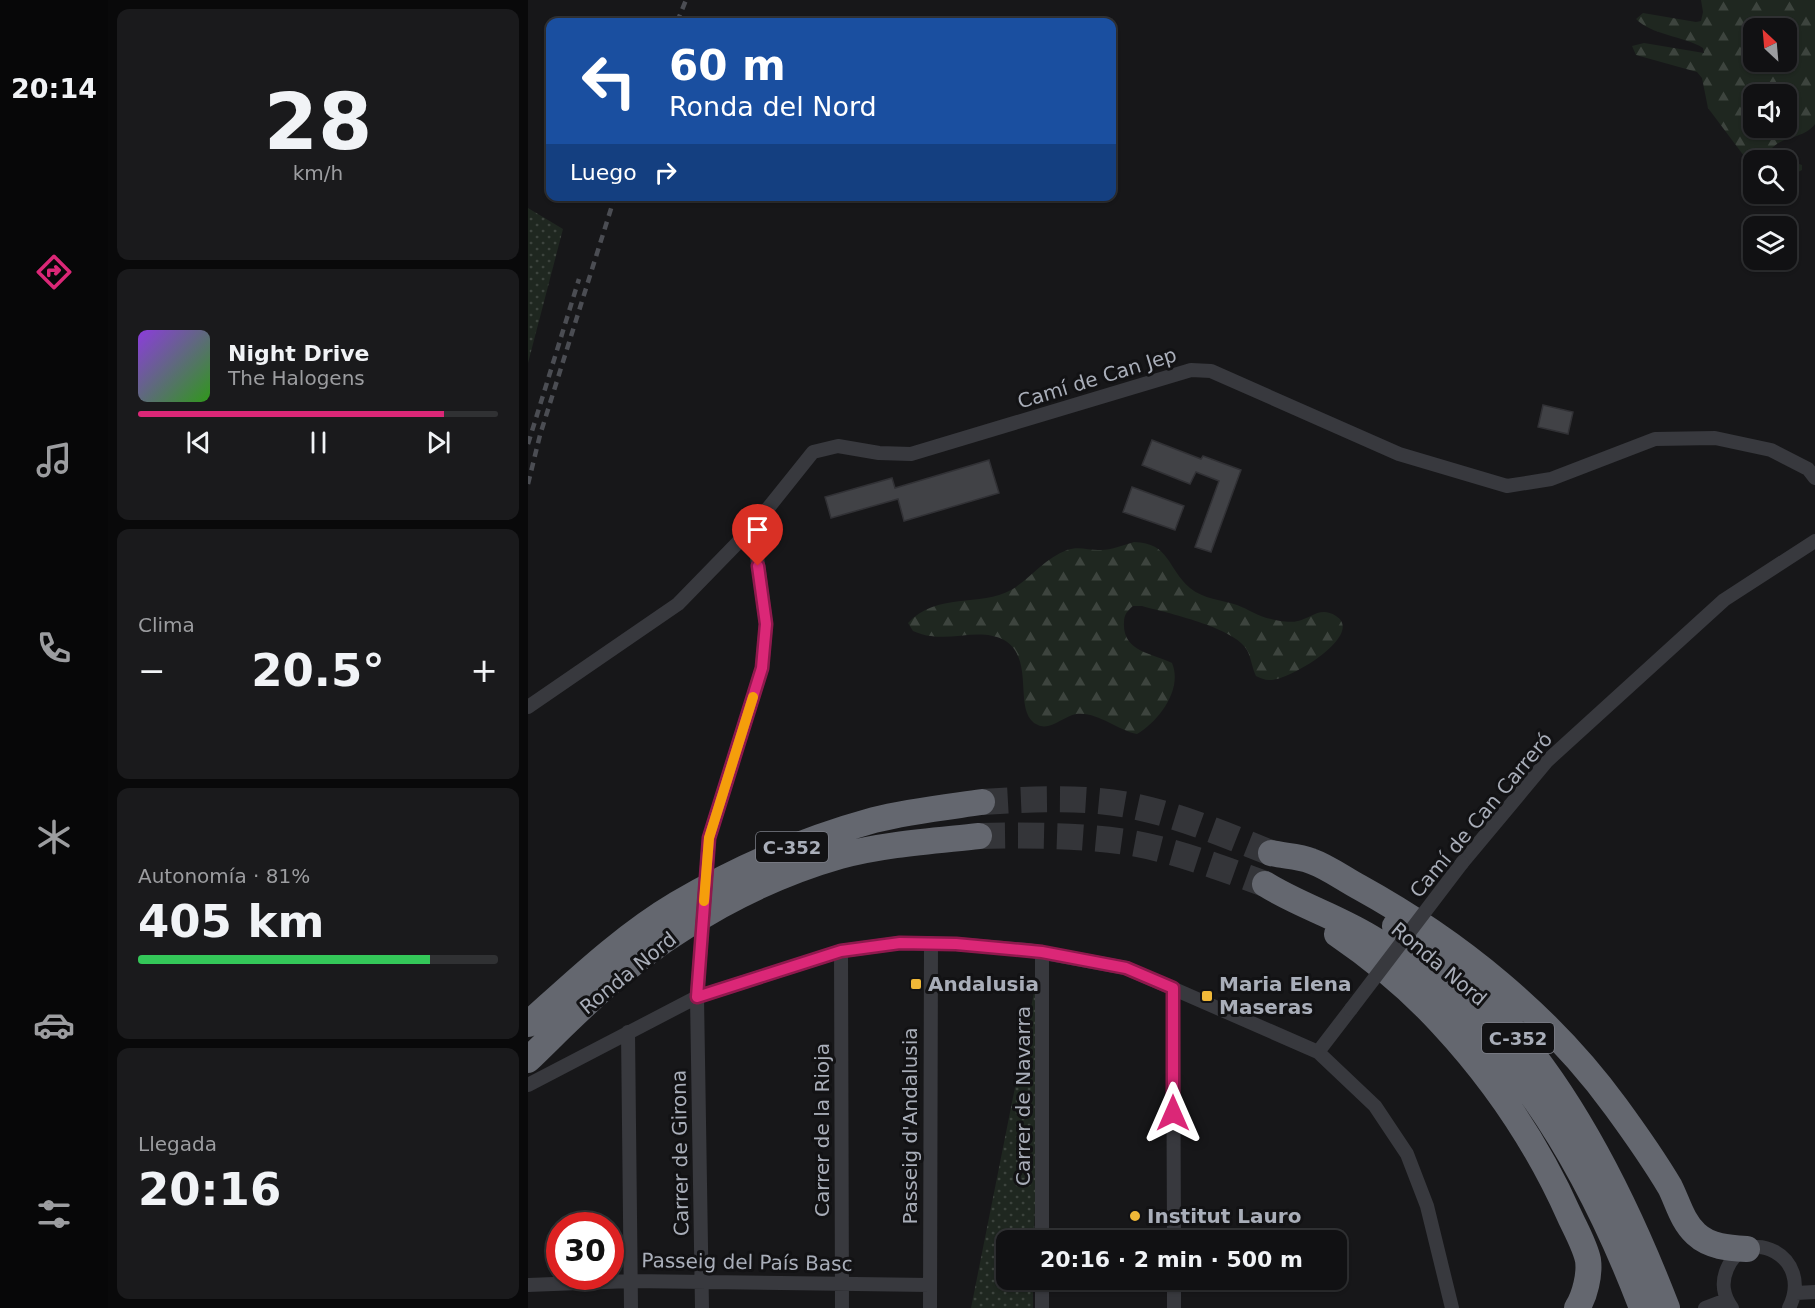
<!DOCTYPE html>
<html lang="es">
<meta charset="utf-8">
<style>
body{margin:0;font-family:"DejaVu Sans",sans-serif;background:#1a1a1c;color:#f1f3f6;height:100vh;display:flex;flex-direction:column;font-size:22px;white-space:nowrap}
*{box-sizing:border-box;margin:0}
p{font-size:20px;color:#9c9da0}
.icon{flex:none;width:33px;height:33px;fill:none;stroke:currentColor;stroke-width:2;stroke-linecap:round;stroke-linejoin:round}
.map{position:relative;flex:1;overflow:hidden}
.side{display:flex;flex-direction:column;gap:9px;padding:9px;background:#09090a;width:420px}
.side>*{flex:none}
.top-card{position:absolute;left:18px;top:18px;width:570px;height:183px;border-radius:12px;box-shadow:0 2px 4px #0004,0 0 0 2px #303133;background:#1a4fa0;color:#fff;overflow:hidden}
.needle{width:39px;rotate:334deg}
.controls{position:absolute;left:1215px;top:18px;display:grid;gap:12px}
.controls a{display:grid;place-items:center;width:54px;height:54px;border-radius:12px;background:#111113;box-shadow:0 2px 4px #0004,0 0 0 2px #303133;font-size:30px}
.speed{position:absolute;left:18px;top:1212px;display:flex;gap:12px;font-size:30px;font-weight:700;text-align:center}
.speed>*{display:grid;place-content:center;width:78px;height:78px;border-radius:50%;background:#111113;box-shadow:0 2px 4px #0004,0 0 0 2px #303133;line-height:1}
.speed .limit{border:9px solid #d22;background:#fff;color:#111}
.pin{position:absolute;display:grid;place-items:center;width:51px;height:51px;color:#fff;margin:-62px -26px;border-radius:50% 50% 50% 0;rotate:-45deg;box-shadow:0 0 6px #0007}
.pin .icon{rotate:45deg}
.me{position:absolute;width:66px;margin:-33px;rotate:0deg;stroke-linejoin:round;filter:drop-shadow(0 0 4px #0008)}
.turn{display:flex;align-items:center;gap:21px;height:126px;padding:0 24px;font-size:27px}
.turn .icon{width:78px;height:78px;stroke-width:2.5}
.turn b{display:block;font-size:42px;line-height:51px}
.then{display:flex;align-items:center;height:57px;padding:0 24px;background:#0003;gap:12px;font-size:22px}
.big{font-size:45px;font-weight:600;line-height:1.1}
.side .card{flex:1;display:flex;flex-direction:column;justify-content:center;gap:9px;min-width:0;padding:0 21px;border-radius:12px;background:#1a1a1c}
.side .dial{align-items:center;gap:0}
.dial b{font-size:78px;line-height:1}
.song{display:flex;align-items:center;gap:18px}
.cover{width:72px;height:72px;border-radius:9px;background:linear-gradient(135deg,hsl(270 70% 55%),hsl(110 70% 35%))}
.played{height:6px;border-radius:3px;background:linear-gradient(90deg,#db2777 85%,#303133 85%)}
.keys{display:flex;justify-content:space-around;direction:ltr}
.heat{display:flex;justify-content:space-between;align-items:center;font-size:33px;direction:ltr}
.charge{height:9px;border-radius:4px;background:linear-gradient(90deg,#34c759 81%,#303133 0)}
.trip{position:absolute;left:468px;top:1230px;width:351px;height:60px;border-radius:12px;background:#111113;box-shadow:0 2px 4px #0004,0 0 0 2px #303133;font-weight:600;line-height:60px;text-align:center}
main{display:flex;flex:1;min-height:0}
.tabs{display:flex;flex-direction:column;width:108px;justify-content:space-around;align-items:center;background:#070708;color:#9c9da0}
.tabs .icon{width:42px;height:42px}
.tabs .active{color:#db2777}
.tabs b{font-size:27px;color:#f1f3f6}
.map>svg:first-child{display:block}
.forest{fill:url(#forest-firs);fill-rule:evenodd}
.park{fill:url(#park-dots)}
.building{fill:#414246;stroke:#313135;stroke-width:1.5}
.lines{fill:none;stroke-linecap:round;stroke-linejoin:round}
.highway-tunnel{stroke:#343539;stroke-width:26;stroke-dasharray:26 13;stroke-linecap:butt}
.street{stroke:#38393e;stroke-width:14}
.highway{stroke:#64676f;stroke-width:26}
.rail{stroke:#4b4d53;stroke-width:4.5;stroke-dasharray:8 6;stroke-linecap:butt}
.street-bridge{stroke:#38393e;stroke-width:14}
.route-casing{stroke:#8e194d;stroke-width:15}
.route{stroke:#db2777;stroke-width:10}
.slow{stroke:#f59e0b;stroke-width:10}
.poi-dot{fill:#f0b838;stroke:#121214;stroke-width:2}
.labels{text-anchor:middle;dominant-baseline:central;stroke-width:6;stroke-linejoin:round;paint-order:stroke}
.shield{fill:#121214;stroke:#7c7f88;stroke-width:1.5}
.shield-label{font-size:18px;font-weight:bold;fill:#a9aeb9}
.street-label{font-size:20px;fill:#a9aeb9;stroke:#121214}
.poi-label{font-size:20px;font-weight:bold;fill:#a9aeb9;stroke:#121214;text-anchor:start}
</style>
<main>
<nav class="tabs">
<b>20:14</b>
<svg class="icon active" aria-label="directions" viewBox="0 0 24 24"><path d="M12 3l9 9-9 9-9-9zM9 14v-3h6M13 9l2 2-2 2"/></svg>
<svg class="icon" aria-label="music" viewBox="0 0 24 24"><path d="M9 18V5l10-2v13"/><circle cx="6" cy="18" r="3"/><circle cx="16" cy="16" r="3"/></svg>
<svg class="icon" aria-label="phone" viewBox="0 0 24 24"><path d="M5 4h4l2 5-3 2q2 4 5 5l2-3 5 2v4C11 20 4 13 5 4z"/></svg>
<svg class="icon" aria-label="climate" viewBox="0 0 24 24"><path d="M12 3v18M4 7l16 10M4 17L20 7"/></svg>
<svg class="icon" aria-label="car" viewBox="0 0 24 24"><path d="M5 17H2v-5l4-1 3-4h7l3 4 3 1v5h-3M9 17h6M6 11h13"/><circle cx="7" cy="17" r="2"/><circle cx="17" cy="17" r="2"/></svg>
<svg class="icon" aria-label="filters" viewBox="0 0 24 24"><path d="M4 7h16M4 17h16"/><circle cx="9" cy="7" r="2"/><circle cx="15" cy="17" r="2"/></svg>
</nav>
<section class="side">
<div class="card dial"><b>28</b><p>km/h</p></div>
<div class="card">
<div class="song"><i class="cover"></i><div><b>Night Drive</b><p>The Halogens</p></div></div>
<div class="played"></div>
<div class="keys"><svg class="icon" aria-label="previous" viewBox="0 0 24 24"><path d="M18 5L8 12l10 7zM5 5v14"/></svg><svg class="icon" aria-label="pause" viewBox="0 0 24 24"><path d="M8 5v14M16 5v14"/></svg><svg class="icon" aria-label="next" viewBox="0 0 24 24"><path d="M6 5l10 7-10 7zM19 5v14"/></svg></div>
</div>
<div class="card"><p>Clima</p>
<div class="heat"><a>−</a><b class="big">20.5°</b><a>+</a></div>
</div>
<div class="card"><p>Autonomía · 81%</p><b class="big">405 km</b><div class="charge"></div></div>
<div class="card"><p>Llegada</p><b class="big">20:16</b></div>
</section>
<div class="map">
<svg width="1287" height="1308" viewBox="0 0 1287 1308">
<defs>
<pattern id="forest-firs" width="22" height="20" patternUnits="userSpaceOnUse" patternTransform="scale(1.5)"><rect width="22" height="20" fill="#1f2720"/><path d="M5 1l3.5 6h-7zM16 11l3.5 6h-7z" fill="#3d443e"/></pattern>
<pattern id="park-dots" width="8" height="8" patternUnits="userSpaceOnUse" patternTransform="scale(1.5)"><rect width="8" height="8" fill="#1f2720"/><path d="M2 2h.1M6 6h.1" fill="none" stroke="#3d443e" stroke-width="1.8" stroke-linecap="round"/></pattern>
</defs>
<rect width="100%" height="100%" fill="#171719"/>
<!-- forest -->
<path class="forest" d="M 1173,0 L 1287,0 L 1287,124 C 1276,139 1256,135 1243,149 L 1251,157 L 1274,165 L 1274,170 L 1268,173 L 1259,171 L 1258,160 L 1226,160 L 1225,164 L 1219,160 L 1180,108 L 1174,78 L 1169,72 L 1108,55 L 1104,46 L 1116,43 L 1176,53 L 1175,48 C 1156,36 1123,35 1108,19 L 1115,13 L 1168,22 L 1173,21 L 1175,12 ZM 1226,28 L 1258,28 L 1258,62 L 1226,62 ZM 1226,94 L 1258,94 L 1258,128 L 1226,128 Z
M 606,542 C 642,543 639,568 662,588 C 675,599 694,600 709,605 C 720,609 731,617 743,619 C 750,621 763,623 770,621 C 784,618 792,606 808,616 C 838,635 759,682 741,680 C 737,680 732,678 728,676 C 724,668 723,657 719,650 C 706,627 639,613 614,606 L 605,606 C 599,611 596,615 596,622 C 594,652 624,653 644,663 C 655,689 631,721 609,734 C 589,730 569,711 548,714 C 536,716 522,731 510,725 C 483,713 509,659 476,640 C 453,628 427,640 403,636 C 397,636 391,633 385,631 L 380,623 C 408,592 453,607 483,590 C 502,579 517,558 539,550 C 550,546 560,550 570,550 C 582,551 595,545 606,542 Z"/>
<!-- park -->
<path class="park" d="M 0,208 L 35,229 L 0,363 Z
M 514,952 L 506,1240 L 478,1240 L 478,1280 L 505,1280 L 505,1308 L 443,1308 Z"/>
<!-- building -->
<path class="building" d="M 1015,405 L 1045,412 L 1040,434 L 1010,427 Z
M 624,440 L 673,459 L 675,456 L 713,470 L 683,552 L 667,547 L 691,481 L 668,472 L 662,484 L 614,465 Z
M 461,460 L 471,493 L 376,521 L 370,499 L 303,518 L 297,497 L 364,478 L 367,488 Z
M 604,487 L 656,506 L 647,530 L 595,512 Z"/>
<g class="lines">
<!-- highway-tunnel -->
<path class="highway-tunnel" d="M 454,802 C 504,799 556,796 605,806 C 653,816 698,835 743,853
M 451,836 C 503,835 553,835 604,843 C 649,851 693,868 737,884"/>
<!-- street -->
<path class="street" d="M 0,707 L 150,604 L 225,527 L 285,452 L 310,446 L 351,453 L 383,454 L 663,370 L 683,371 L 871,454 L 979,486 L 1023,479 L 1127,439 L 1187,438 L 1243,450 L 1280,469 L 1287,478
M 181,838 L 234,668 L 238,624 L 225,527
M 934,863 L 1019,761 L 1196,600 L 1287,541
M 313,951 L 314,1308
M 514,952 L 514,1240
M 645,988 L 646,1240
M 169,997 L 174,1308
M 100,1032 L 103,1308
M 790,1052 L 823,1009
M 0,1085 L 169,997 L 313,951 L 372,943 L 428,944 L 500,950 L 598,968 L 790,1052 L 847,1106 L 879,1154 L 899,1206 L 924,1308
M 514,1280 L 514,1308
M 646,1280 L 646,1308
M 0,1285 L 103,1281 L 402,1285
M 1268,1293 L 1287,1292
M 402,1308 L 403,943
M 1177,1308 L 1198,1300
M 1204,1308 C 1195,1295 1193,1283 1199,1269 C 1218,1223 1287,1256 1261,1308"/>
<!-- highway -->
<path class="highway" d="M 743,853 C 756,856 771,856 783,861 C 800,867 816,879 831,887 C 929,941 1022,1016 1088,1107 C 1107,1133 1126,1160 1142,1187 C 1150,1203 1154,1221 1168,1234 C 1182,1247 1201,1248 1219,1249
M 737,884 C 772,906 814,918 850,942 C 979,1027 1060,1166 1114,1308
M 867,926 C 897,949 929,972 956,999 C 1038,1079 1098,1202 1139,1308
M 809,934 C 847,960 883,990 914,1024 C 966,1080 1011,1147 1042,1217 C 1048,1230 1057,1246 1060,1260 C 1062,1274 1057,1296 1049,1308
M 0,1024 C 47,982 95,936 149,904 C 211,867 277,839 346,820 C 381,811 419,807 454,802
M 0,1060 C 28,1033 56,1004 86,979 C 150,924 231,879 312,856 C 357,844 405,841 451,836"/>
<!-- rail -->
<path class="rail" d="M 149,22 L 158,0
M 0,444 L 51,279
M 0,484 L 12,435 L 87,196"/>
<!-- street-bridge -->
<path class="street-bridge" d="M 169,997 L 181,838
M 823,1009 L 934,863"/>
</g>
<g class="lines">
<!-- route casing -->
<g class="route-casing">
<path id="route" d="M 230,566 L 238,624 L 234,668 L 181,838 L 169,997 L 313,951 L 372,943 L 428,944 L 514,952 L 598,968 L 645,988 L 645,1113"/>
</g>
<!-- route -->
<use href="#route" class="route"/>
<!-- slow -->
<path class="slow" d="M 176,901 L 181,838 L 225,697"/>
</g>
<!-- markers -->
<g class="poi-dot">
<rect x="382" y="978" width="12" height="12" rx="3"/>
<rect x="673" y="990" width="12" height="12" rx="3"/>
<circle cx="607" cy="1216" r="6"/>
</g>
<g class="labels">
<!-- shield labels -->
<g class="shield">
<rect x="228" y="832" width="72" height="30" rx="4.5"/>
<rect x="954" y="1023" width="72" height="30" rx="4.5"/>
</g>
<g class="shield-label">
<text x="264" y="847">C-352</text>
<text x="990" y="1038">C-352</text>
</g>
<!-- street labels -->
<g class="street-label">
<text transform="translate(569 378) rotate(-17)">Camí de Can Jep</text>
<text transform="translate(953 815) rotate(-50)">Camí de Can Carreró</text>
<text transform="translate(911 964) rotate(40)">Ronda Nord</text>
<text transform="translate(100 973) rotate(-39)">Ronda Nord</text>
<text transform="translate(495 1096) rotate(-90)">Carrer de Navarra</text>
<text transform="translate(382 1126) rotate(-90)">Passeig d'Andalusia</text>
<text transform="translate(294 1130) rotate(-90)">Carrer de la Rioja</text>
<text transform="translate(152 1153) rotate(-91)">Carrer de Girona</text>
<text transform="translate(219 1262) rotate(1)">Passeig del País Basc</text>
</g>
<!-- poi labels -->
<g class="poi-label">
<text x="400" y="984">Andalusia</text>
<text x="691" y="984">Maria Elena<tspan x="691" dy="23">Maseras</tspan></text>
<text x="619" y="1216">Institut Lauro</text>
</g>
</g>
</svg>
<div class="controls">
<a><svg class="needle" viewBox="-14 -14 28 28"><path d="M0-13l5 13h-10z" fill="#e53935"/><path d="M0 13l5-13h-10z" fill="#9c9da0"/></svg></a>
<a><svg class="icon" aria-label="sound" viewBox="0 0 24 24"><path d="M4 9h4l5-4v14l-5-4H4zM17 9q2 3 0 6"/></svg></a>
<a><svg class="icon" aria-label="search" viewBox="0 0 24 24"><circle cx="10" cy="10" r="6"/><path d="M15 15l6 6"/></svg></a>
<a><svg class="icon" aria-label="layers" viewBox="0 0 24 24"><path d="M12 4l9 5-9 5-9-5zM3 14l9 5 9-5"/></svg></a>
</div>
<div class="speed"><div class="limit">30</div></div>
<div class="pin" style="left:230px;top:566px;background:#d93025"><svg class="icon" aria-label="arrive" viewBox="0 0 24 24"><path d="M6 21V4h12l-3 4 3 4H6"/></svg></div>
<svg class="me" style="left:645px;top:1113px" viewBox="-20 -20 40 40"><path d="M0-17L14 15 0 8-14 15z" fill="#db2777" stroke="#fff" stroke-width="4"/></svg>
<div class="trip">20:16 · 2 min · 500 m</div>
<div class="top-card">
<div class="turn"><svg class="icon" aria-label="left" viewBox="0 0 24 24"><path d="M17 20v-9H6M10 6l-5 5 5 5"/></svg><div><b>60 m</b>Ronda del Nord</div></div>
<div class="then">Luego<svg class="icon" aria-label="right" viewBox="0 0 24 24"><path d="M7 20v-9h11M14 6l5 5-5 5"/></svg></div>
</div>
</div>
</main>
